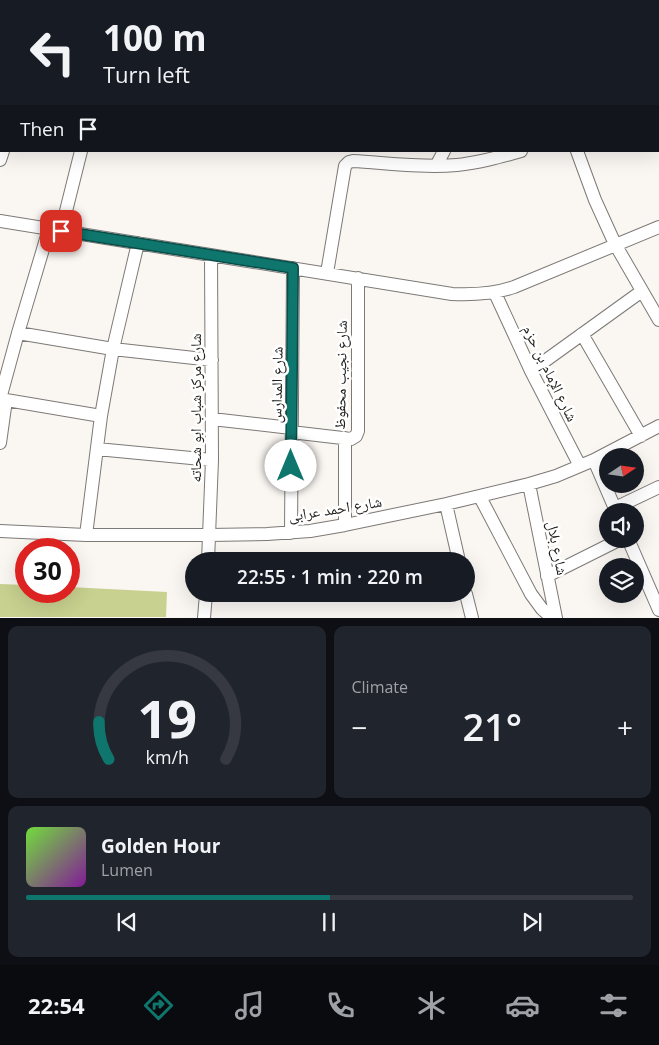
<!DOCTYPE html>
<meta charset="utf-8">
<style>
body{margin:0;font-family:"Open Sans","Noto Naskh Arabic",sans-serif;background:#20242c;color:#f1f3f6;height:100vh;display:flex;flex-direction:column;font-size:19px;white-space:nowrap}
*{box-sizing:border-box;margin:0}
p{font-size:16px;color:#9ea1a6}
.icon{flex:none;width:28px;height:28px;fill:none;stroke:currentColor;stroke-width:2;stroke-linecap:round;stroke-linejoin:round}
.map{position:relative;height:618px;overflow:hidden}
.panel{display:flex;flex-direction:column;gap:8px;padding:8px;background:#0d0f14;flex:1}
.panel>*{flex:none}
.banner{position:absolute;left:0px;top:0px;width:660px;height:152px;box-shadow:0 5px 20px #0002;background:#171b24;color:#f1f3f6;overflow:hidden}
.needle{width:32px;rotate:77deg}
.tools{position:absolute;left:599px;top:448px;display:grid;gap:10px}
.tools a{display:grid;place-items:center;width:45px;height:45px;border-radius:50%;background:#171b24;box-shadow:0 5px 20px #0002;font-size:25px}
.speed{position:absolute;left:15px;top:538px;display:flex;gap:10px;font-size:25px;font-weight:700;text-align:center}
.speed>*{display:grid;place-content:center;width:65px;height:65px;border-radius:50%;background:#171b24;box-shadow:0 5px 20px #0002;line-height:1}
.speed .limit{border:8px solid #d22;background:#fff;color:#111}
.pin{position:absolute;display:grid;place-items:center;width:42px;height:42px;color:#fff;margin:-21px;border-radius:10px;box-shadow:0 2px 8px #0006}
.me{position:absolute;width:55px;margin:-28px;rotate:0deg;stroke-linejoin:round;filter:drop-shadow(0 0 4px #0008)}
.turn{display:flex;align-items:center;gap:18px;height:105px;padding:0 20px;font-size:22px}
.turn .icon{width:65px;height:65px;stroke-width:2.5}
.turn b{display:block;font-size:35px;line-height:42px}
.then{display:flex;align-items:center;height:48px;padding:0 20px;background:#0003;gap:10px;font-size:19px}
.big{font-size:38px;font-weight:600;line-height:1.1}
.panel .tile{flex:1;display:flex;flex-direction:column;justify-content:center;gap:8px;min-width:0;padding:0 18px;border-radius:10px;background:#20242c}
.panel .dial{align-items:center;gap:0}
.dial svg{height:130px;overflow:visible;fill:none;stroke:#363941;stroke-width:7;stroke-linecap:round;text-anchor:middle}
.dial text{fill:#f1f3f6;stroke:none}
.song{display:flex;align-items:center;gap:15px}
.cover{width:60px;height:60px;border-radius:8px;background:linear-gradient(135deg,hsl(100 70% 55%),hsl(290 70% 35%))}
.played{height:5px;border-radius:2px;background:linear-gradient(90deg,#0f766e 50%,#363941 50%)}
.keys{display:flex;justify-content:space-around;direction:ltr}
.heat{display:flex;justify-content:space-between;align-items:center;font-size:28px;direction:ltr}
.panel .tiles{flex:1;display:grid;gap:8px;grid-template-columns:1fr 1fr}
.tile:last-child{grid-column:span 2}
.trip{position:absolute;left:185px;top:552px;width:290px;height:50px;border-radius:25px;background:#171b24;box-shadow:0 5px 20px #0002;font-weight:600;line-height:50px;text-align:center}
.tabs{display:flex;height:80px;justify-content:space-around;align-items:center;background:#090b0e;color:#9ea1a6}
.tabs .icon{width:35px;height:35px}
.tabs .selected{color:#0f766e}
.tabs b{font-size:22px;color:#f1f3f6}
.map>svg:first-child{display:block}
.green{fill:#c8d18f}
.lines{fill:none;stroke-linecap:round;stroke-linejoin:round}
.minor-casing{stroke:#7d7976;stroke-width:14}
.minor{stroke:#fff;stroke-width:12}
.route-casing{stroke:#0a4d48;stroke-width:12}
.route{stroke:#0f766e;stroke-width:9}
.labels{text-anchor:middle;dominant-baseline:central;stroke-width:5;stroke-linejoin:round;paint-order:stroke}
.street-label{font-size:15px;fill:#21201e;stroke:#fff}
</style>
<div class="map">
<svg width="659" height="618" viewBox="0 0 659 618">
<rect width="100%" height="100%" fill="#faf6f2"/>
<!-- green -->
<path class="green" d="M 0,584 L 26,585 L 26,591 L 69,591 L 69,587 L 167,592 L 166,617 L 0,617 Z"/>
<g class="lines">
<!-- minor casing -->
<g class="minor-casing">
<path id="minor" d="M 522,0 L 522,1
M 652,0 L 652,1
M 659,20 L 659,21
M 659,54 L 659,55
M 577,151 L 595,200 L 615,244 L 659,320
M 0,160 L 3,151
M 436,166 L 444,151
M 0,221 L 452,294 C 474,295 494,294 514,287 L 659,227
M 61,231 L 81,151
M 327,273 L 345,166 L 349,162 L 353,161 C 387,163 423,168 457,165 C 479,163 500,157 521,151
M 495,293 L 531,371 L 580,466
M 18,333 L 113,349 L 212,360
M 582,334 L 641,436
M 531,371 L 642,291
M 0,399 L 18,333 L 49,229
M 0,399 L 101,416
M 212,419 L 291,428
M 291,432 L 351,439 L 356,436 L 358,431 L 358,278
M 0,443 L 6,400
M 97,449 L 212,460
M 594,460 L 616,511
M 529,484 L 556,618
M 480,497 L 531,594 L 542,609 L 552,618
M 446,504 L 459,561
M 615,508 L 659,487
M 345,525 L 345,438
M 0,531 L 86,535 L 209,535 L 267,534 L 310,531 L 345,525 L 446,504 L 529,484 L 556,476 L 594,460 L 659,426
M 291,533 L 293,268
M 86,535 L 101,416 L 113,349 L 138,243
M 628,539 L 659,610
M 208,561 L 212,460 L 211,255
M 547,576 L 621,539
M 466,594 L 472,618
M 204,618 L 206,594"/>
</g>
<!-- minor -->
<use href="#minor" class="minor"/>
</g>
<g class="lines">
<!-- route casing -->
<g class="route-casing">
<path id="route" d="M 61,231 L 293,268 L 291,466"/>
</g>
<!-- route -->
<use href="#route" class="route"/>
</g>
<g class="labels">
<!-- street labels -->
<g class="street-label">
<text transform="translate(551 373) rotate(64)">شارع الإمام بن حزم</text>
<text transform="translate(340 375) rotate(-89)">شارع نجيب محفوظ</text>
<text transform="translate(276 385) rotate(-89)">شارع المدارس</text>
<text transform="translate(195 408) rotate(-90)">شارع مركز شباب ابو شحاته</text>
<text transform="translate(335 508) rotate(-9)">شارع احمد عرابى</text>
<text transform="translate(558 548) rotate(79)">شارع بلال</text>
</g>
</g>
</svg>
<div class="tools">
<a><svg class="needle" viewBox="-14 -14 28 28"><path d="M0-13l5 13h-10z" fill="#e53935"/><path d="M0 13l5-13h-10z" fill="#9ea1a6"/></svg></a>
<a><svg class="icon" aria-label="sound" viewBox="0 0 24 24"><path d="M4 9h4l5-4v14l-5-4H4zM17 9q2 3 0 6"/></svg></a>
<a><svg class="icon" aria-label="layers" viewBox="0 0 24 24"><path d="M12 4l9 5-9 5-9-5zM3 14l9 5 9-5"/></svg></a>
</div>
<div class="speed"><div class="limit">30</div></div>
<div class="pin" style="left:61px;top:231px;background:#d93025"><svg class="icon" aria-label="arrive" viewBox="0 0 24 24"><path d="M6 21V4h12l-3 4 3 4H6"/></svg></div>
<svg class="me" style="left:291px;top:466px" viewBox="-20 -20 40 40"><circle r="19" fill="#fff"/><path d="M0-13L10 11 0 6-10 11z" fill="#0f766e"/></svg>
<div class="trip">22:55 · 1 min · 220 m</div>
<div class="banner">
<div class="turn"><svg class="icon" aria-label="left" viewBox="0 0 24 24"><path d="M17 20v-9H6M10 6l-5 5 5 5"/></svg><div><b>100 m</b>Turn left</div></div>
<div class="then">Then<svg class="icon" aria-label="arrive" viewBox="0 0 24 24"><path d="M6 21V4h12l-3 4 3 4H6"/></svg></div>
</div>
</div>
<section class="panel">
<div class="tiles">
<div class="tile dial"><svg viewBox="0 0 100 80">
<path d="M14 69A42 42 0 1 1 86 69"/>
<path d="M14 69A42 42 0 0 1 8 46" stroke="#0f766e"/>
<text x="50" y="56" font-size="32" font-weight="700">19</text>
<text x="50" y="72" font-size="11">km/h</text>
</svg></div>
<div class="tile"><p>Climate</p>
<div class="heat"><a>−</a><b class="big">21°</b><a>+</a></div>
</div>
<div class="tile">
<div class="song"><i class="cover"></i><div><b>Golden Hour</b><p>Lumen</p></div></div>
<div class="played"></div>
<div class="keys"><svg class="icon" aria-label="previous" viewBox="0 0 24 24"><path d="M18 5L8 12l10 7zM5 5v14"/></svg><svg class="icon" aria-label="pause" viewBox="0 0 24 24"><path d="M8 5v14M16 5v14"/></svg><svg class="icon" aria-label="next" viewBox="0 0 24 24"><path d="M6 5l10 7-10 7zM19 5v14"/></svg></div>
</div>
</div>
</section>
<nav class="tabs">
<b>22:54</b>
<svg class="icon selected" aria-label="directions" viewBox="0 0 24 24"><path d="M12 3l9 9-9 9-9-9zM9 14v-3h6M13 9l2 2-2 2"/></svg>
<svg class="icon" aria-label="music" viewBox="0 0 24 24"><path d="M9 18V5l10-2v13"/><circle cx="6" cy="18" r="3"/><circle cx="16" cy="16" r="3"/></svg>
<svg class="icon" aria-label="phone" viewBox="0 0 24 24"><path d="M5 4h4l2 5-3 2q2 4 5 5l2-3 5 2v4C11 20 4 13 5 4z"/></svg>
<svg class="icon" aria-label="climate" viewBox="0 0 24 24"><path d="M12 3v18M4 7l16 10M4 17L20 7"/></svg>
<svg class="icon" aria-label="car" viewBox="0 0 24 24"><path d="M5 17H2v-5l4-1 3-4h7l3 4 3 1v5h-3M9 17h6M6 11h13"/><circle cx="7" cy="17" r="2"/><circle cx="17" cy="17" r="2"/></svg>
<svg class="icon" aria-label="filters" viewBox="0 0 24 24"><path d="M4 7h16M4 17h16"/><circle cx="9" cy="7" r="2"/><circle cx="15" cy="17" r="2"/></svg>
</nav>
